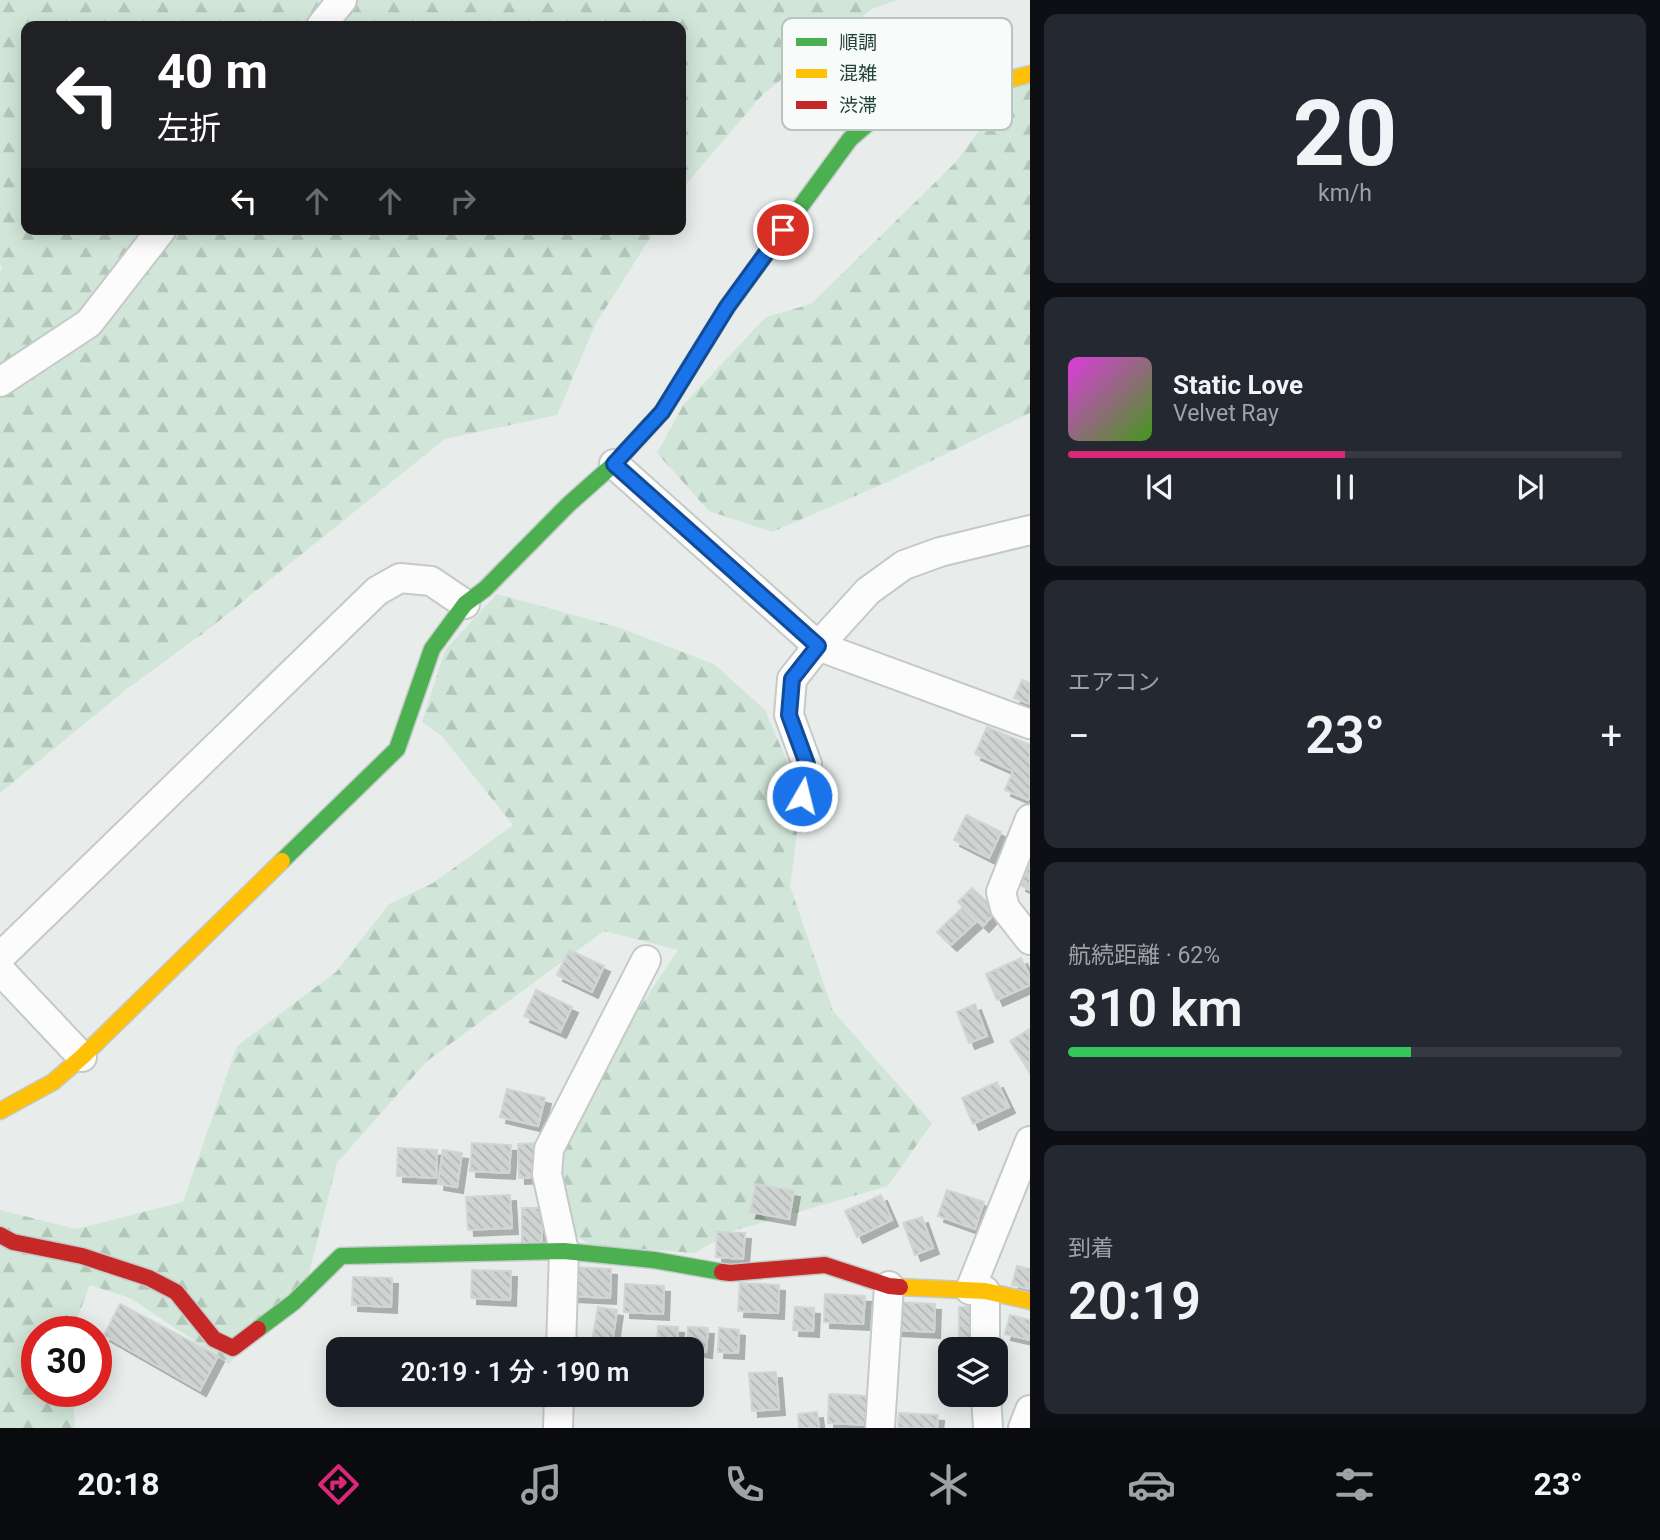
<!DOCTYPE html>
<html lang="ja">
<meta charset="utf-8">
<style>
body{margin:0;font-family:Roboto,"Noto Sans JP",sans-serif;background:#242831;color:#f1f3f6;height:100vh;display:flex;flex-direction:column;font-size:26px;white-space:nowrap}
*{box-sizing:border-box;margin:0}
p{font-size:23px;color:#9ea1a6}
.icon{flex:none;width:38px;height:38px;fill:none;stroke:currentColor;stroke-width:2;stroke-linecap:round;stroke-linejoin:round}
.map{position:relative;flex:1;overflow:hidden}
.sheet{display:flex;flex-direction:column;gap:14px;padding:14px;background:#0d0f14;width:630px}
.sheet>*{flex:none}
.top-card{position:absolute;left:21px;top:21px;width:665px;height:214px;border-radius:14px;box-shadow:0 4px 18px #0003;background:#202124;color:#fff;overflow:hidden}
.controls{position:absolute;left:938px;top:1337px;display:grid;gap:14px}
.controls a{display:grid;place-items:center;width:70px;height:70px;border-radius:14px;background:#171b24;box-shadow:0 4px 18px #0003;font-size:35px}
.speed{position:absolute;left:21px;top:1316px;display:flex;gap:14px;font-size:35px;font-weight:700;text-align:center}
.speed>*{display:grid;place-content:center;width:91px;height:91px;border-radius:50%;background:#171b24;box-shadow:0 4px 18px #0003;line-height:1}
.speed .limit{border:10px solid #d22;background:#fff;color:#111}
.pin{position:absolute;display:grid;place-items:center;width:60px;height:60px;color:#fff;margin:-30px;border:4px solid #fff;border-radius:50%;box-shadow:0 2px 7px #0007}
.me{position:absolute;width:77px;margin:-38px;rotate:8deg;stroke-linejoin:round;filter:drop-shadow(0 0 5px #0008)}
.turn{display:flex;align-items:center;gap:24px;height:147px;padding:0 21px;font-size:32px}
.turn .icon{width:91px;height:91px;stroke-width:2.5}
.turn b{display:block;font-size:49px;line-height:60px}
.lanes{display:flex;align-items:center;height:66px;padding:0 21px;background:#0003;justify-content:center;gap:35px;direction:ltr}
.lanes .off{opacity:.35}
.big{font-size:52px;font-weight:600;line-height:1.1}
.sheet .card{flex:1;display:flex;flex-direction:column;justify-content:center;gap:10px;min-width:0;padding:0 24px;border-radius:14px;background:#242831}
.sheet .dial{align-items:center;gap:0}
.dial b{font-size:91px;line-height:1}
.song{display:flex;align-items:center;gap:21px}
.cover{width:84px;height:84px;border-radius:10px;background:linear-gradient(135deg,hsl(300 70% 55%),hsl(100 70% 35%))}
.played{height:7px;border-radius:4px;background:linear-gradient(90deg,#db2777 50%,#363941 50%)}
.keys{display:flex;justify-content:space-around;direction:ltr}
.heat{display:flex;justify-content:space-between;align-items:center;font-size:38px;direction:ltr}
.charge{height:10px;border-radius:5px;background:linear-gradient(90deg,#34c759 62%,#363941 0)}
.trip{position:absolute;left:326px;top:1337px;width:378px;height:70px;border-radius:14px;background:#171b24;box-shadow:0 4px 18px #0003;font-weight:600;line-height:70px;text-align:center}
.menu{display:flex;height:112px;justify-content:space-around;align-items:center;background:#090b0e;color:#9ea1a6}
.menu .icon{width:49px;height:49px}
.menu .current{color:#db2777}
.menu b{font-size:32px;color:#f1f3f6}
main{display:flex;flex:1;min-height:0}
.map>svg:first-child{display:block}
.forest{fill:url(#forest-firs)}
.building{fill:url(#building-back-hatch);stroke:#d1d6d4;stroke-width:2;filter:url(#shadow)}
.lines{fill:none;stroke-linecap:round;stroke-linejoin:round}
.street-casing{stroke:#c5cac8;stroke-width:32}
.fast-casing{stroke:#c3cbc8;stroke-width:19}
.slow-casing{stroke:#c3cbc8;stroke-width:19}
.jam-casing{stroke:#c3cbc8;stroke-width:19}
.street{stroke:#fcfcfc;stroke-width:28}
.fast{stroke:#4caf50;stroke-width:16}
.slow{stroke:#ffc107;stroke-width:16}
.jam{stroke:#c62828;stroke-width:16}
.route-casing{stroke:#114b97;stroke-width:18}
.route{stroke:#1a73e8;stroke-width:12}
.key{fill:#f7fbf9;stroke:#b8c4c0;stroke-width:2}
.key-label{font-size:19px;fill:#24423a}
</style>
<main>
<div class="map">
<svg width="1030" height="1428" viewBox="0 0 1030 1428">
<defs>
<pattern id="forest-firs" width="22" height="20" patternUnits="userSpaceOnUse" patternTransform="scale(1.75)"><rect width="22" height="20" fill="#d1e6d8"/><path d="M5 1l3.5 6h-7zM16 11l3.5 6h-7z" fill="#b3c6ba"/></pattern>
<pattern id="building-back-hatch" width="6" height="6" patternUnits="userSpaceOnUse" patternTransform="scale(1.75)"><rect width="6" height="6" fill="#cfd4d2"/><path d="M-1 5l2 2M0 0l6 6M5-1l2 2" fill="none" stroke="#b2b7b5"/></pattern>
<filter id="shadow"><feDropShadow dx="6" dy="6" stdDeviation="0" flood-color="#0004"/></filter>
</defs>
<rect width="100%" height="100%" fill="#e8edeb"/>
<!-- forest -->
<path class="forest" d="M 0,0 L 897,0 L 872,9 L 763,94 L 681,190 L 681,26 L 26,26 L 26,229 L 656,229 L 596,323 L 557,415 L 445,439 L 205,632 L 128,688 L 0,793 L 0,274 L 2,268 L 0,264 Z
M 1030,83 L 1030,413 L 892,480 L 772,532 L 709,511 L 657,453 L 684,404 L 766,317 L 811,304 L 953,165 L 1013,87 Z
M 497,594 L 617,627 L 714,664 L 765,710 L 802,796 L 790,886 L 833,1011 L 932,1123 L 888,1186 L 736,1230 L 694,1253 L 591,1245 L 561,1227 L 547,1174 L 562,1123 L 678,950 L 604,931 L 427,1061 L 337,1163 L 306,1285 L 229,1364 L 130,1298 L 90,1285 L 72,1332 L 37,1332 L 37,1391 L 73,1391 L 75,1428 L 0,1428 L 0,1210 L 76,1229 L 183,1202 L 237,1046 L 336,972 L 389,904 L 433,883 L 513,825 L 441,735 L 422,722 L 445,650 Z"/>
<!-- building -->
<path class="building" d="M 1022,680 L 1030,683 L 1030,704 L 1014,698 Z
M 987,727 L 1030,745 L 1030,795 L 1028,800 L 1005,790 L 1013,771 L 975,754 Z
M 966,815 L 1001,832 L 989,858 L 954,840 Z
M 1030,864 L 1030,890 L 1020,885 Z
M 972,888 L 997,911 L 983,926 L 958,902 Z
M 962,908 L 976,922 L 951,945 L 937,932 Z
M 569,950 L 604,966 L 592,992 L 557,975 Z
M 1021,958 L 1030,977 L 1030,985 L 997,1000 L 986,974 Z
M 536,990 L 572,1007 L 560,1032 L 524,1016 Z
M 975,1004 L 987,1036 L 969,1043 L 957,1012 Z
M 1030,1029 L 1030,1073 L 1010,1041 Z
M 997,1082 L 1009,1107 L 973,1124 L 962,1098 Z
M 507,1089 L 545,1098 L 538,1126 L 500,1117 Z
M 472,1143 L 511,1145 L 509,1173 L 470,1171 Z
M 538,1143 L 538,1177 L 519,1178 L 518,1144 Z
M 398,1148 L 437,1150 L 436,1178 L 397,1176 Z
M 443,1150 L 462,1153 L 457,1187 L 438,1184 Z
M 756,1184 L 794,1191 L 789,1219 L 750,1212 Z
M 947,1190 L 984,1202 L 975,1229 L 938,1216 Z
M 510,1195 L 512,1228 L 468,1230 L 466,1197 Z
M 881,1195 L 892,1220 L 857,1237 L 845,1211 Z
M 522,1208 L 542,1208 L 542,1242 L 522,1243 Z
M 922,1217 L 933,1248 L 915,1255 L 903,1223 Z
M 717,1232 L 745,1233 L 743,1259 L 716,1257 Z
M 1017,1266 L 1030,1269 L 1030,1289 L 1012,1285 Z
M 572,1267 L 611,1269 L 610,1298 L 571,1296 Z
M 472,1270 L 511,1271 L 510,1300 L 471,1298 Z
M 353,1277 L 392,1278 L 391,1307 L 352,1305 Z
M 740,1283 L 779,1285 L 778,1313 L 738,1311 Z
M 625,1284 L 664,1286 L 663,1314 L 624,1312 Z
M 825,1294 L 865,1296 L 863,1324 L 824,1322 Z
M 896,1302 L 935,1304 L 934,1332 L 895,1330 Z
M 120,1304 L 218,1356 L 200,1390 L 104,1335 Z
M 598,1307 L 617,1310 L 612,1344 L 592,1341 Z
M 795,1307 L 814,1308 L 813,1331 L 793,1330 Z
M 959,1307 L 979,1307 L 979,1342 L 959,1341 Z
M 1010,1315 L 1030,1320 L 1030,1340 L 1005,1334 Z
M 658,1326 L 678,1327 L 677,1349 L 657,1349 Z
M 688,1327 L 708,1328 L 706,1352 L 687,1349 Z
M 719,1328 L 739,1330 L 738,1353 L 718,1352 Z
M 536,1340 L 555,1341 L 554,1349 L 535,1349 Z
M 776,1372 L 779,1409 L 752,1411 L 749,1373 Z
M 829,1394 L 869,1396 L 868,1425 L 828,1423 Z
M 817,1412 L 819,1428 L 799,1428 L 798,1414 Z
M 899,1413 L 938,1415 L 937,1428 L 898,1428 Z"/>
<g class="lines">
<!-- street casing -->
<g class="street-casing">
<path id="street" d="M 321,26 L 342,0
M 0,382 L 89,323 L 162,229
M 614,464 L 818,646 L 1030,724
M 802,796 L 807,764 L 789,715 L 792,679 L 818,646 L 868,591 L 904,565 L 940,552 L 1030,530
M 1030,819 L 1001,892 L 1005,908 L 1030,940
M 0,957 L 377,591 L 400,578 L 431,581 L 465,604
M 0,970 L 82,1057
M 970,1290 L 1030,1141
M 985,1291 L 985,1349
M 561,1349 L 564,1251 L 547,1174 L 549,1149 L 646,960
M 986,1395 L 988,1428
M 558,1428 L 559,1395
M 880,1428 L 889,1286
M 1023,1428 L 1030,1410"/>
</g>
<!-- fast casing -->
<g class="fast-casing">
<path id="fast" d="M 282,861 L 397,749 L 432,649 L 465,604 L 485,589 L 569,504 L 614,464 L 662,412 L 727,307 L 850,139 L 872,120 L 886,115
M 258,1329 L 294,1302 L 341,1256 L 564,1251 L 654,1260 L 722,1272"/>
</g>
<!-- slow casing -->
<g class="slow-casing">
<path id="slow" d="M 886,115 L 909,106 L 1030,74
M 0,1111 L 53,1082 L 82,1057 L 282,861
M 900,1287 L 985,1291 L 1030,1301"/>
</g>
<!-- jam casing -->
<g class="jam-casing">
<path id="jam" d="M 0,1235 L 13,1242 L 82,1256 L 149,1278 L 176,1292 L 214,1339 L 233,1348 L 258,1329
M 722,1272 L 730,1273 L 825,1265 L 889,1286 L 900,1287"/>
</g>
<!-- street -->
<use href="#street" class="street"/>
<!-- fast -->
<use href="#fast" class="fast"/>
<!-- slow -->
<use href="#slow" class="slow"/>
<!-- jam -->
<use href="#jam" class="jam"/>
</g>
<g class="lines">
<!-- route casing -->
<g class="route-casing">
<path id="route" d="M 783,230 L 727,307 L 662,412 L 614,464 L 818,646 L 792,679 L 789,715 L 807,764 L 802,796"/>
</g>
<!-- route -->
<use href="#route" class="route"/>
</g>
<!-- legend -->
<rect x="782" y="18" width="230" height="112" rx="10" class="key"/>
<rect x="796" y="38" width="31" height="8" fill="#4caf50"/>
<rect x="796" y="69" width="31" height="9" fill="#ffc107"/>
<rect x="796" y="101" width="31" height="8" fill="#c62828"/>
<g class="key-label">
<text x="839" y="49">順調</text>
<text x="839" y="80">混雑</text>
<text x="839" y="112">渋滞</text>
</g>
</svg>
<div class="controls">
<a><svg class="icon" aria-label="layers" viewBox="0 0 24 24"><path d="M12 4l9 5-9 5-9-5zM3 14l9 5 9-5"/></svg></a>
</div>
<div class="speed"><div class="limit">30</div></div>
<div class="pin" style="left:783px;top:230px;background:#d93025"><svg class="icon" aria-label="arrive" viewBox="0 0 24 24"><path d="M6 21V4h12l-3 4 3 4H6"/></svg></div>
<svg class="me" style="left:802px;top:796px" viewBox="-20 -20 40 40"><circle r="17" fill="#1a73e8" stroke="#fff" stroke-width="3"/><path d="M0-11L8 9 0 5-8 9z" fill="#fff"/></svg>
<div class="trip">20:19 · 1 分 · 190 m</div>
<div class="top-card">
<div class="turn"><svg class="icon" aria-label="left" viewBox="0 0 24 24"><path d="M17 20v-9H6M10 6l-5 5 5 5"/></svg><div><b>40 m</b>左折</div></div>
<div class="lanes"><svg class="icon" aria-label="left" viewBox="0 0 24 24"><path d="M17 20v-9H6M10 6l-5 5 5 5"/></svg><svg class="icon off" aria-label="ahead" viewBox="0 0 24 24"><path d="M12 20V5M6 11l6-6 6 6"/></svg><svg class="icon off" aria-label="ahead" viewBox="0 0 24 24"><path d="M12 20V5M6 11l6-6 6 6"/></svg><svg class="icon off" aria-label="right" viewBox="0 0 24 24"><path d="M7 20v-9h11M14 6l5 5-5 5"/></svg></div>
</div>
</div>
<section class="sheet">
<div class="card dial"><b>20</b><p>km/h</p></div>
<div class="card">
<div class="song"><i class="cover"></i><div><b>Static Love</b><p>Velvet Ray</p></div></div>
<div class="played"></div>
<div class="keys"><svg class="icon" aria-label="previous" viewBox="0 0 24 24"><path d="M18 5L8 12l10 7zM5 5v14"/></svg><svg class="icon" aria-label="pause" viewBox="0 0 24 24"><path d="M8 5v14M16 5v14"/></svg><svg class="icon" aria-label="next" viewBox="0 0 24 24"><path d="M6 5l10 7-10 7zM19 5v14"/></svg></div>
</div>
<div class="card"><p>エアコン</p>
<div class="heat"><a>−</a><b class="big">23°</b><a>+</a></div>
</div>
<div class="card"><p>航続距離 · 62%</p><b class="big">310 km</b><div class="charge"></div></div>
<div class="card"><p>到着</p><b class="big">20:19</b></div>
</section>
</main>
<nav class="menu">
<b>20:18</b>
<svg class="icon current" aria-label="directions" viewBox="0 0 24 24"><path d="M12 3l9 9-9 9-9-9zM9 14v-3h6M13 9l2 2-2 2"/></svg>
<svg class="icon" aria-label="music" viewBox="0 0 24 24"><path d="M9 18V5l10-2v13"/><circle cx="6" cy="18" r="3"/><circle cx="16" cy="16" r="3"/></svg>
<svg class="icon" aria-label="phone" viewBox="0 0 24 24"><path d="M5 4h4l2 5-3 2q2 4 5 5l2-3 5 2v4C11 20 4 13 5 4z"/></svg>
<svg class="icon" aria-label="climate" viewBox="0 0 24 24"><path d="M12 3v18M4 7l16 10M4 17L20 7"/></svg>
<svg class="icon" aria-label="car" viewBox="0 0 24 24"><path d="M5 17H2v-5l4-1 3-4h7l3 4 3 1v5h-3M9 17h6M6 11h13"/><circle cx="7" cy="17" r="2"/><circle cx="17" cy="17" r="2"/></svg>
<svg class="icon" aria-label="filters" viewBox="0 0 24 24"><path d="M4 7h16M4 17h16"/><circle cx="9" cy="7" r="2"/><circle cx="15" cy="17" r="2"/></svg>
<b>23°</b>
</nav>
